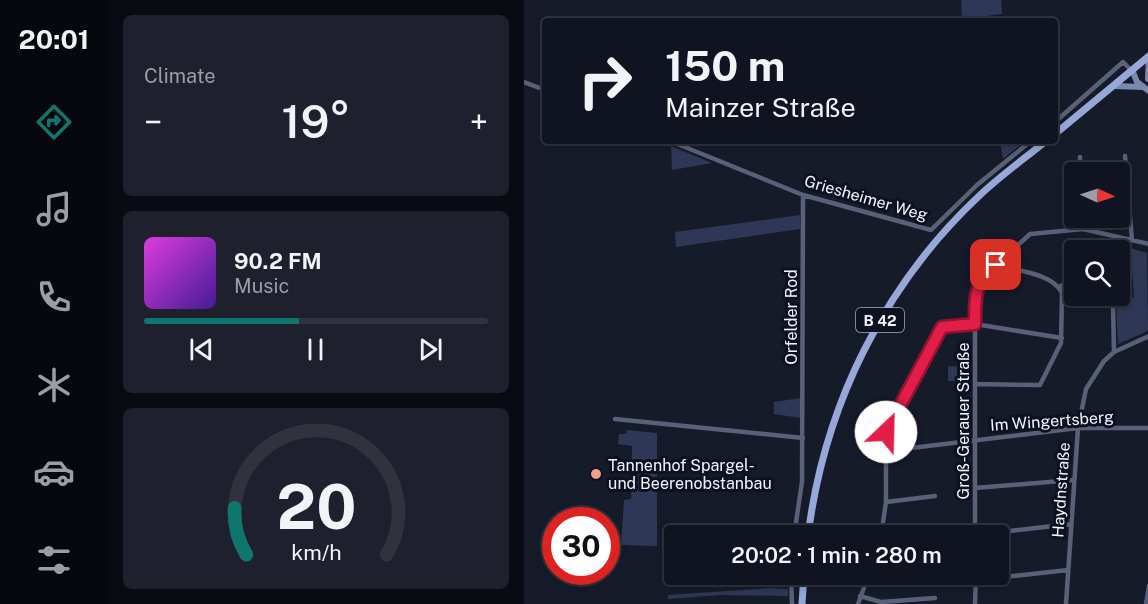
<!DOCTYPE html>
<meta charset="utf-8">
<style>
body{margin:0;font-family:"Public Sans",sans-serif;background:#1e212d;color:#f1f3f6;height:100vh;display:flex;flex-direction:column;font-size:22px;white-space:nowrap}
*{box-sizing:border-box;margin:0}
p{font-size:20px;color:#9c9ea5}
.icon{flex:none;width:33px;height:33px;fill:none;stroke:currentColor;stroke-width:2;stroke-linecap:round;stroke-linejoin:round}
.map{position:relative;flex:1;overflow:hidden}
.drawer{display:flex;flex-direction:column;gap:15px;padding:15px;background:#090b12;width:416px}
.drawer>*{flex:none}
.guide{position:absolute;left:18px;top:18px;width:516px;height:126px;border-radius:6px;box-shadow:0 3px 9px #0003,0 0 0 2px #30333e;background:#101420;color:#f1f3f6;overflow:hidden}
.needle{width:39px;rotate:93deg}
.tools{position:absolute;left:540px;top:162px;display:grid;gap:12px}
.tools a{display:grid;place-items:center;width:66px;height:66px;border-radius:6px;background:#101420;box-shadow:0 3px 9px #0003,0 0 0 2px #30333e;font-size:30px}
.speed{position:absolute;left:18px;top:507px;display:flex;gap:12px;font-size:30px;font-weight:700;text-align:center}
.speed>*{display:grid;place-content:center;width:78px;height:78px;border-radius:50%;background:#101420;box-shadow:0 3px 9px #0003,0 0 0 2px #30333e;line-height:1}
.speed .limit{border:9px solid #d22;background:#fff;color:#111}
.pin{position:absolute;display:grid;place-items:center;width:51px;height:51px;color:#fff;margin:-26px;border-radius:12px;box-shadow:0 3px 9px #0006}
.me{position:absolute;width:66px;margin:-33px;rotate:24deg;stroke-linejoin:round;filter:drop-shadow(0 0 4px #0008)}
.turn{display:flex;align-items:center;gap:21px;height:126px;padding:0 24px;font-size:27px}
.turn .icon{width:78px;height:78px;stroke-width:2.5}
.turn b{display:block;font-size:42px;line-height:51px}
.big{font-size:45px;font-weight:600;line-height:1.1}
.drawer .card{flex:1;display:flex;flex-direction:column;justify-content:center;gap:9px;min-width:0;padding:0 21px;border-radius:9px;background:#1e212d}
.drawer .dial{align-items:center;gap:0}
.dial svg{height:156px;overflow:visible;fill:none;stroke:#30333e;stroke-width:7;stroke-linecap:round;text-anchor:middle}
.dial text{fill:#f1f3f6;stroke:none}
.song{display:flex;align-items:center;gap:18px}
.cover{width:72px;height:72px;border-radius:9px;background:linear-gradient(135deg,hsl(300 70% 55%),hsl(260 70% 35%))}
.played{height:6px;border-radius:3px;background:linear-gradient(90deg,#0f766e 45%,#30333e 45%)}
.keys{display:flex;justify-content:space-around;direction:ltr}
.heat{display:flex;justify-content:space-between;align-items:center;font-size:33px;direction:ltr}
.trip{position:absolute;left:140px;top:525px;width:345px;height:60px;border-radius:6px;background:#101420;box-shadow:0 3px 9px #0003,0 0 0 2px #30333e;font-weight:600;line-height:60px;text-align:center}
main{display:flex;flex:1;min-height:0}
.dock{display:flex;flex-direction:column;width:108px;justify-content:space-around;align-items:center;background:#06080d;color:#9c9ea5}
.dock .icon{width:42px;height:42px}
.dock .on{color:#0f766e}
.dock b{font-size:27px;color:#f1f3f6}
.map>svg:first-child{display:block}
.green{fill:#2e3856}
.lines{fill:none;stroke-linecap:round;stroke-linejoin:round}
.minor{stroke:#586178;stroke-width:4.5}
.secondary{stroke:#7b89ae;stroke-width:6}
.primary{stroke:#96a7d8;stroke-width:7}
.route-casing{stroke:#92132f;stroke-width:15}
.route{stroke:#e11d48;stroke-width:10}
.poi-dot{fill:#f49e89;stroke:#0d1220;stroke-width:2}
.labels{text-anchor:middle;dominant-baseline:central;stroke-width:6;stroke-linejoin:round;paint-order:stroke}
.shield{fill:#0d1220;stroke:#adb1bb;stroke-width:1.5}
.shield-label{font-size:15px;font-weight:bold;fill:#f2f5fd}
.street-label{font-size:16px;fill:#f2f5fd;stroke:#0d1220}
.poi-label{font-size:16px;fill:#f2f5fd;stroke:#0d1220;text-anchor:start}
</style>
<main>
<nav class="dock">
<b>20:01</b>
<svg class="icon on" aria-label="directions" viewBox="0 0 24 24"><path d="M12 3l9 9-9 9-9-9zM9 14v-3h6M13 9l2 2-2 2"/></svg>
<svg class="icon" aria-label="music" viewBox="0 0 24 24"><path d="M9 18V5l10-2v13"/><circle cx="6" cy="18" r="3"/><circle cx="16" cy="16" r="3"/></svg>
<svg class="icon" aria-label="phone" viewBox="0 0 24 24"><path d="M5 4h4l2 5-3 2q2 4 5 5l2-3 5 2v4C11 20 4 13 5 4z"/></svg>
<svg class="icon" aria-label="climate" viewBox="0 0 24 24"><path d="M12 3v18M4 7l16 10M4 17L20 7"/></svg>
<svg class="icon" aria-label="car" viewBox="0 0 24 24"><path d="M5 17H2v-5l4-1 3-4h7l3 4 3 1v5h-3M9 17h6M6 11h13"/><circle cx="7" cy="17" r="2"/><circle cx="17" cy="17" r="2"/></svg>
<svg class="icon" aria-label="filters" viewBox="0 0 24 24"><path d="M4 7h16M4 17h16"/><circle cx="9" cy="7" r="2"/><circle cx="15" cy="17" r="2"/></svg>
</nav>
<section class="drawer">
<div class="card"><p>Climate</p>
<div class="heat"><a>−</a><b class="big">19°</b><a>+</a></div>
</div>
<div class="card">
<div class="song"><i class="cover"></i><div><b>90.2 FM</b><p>Music</p></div></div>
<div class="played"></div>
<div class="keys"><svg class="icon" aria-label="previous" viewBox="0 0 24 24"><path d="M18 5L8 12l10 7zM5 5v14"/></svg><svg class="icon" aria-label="pause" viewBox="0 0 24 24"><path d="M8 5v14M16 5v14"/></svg><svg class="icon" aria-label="next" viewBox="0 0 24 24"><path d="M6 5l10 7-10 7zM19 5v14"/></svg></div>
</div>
<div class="card dial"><svg viewBox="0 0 100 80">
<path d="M14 69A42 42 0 1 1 86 69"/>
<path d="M14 69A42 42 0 0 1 8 45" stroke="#0f766e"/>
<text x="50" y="56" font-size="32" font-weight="700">20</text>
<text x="50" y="72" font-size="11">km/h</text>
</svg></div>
</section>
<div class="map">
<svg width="625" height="604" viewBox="0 0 625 604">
<rect width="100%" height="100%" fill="#161b2a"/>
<!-- green -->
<path class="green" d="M 437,0 L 477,0 L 478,14 L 438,19 Z
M 476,141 L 501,141 L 479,159 Z
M 147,146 L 188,163 L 148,170 Z
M 276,215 L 276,229 L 152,247 L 151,232 Z
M 606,248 L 623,253 L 624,331 L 594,344 L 592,301 L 610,297 Z
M 424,366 L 446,367 L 446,381 L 424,381 Z
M 277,398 L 277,418 L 250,414 L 250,402 Z
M 103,430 L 133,433 L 133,546 L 97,545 L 100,500 L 107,499 L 108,446 L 94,444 L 95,434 L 102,434 Z
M 247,588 L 264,589 L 264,596 L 196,595 L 144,599 L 144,595 Z"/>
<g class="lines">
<!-- minor -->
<path class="minor" d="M 0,82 L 21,90
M 531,122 L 599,62 L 609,72
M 146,141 L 279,195 L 407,230 L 453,185 L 507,141
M 601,156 L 608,240
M 556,172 L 556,157
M 558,218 L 559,229
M 535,287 L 547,281 L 550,282
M 579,296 L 589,304 L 590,352
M 451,384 L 516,385 L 537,343 L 538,293 C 530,274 491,270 473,265
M 91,419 L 279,438
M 362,451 L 554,428 L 625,428
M 451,488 L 549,480
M 362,502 L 411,496
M 451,535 L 547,524
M 270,536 L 278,482 L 279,195
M 357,536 L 362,502 L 362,432 L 418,327 L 451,324 L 538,338
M 451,536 L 451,304 L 456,280 L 506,234 L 559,229 L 625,244
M 267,574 L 268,604
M 295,576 L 341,584
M 452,580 L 544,570
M 336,596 L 357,602 L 411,598
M 334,604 L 345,574
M 451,604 L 452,574
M 542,604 L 554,428 L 562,389 L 580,361 L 590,352 L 625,336
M 622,604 L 625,586"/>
<!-- secondary -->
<path class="secondary" d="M 609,72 L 613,82 L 625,91
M 624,79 L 625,57
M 591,86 L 618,87"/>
<!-- primary -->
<path class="primary" d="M 531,134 L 625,56
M 284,536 C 300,406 360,285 455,196 C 476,176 500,159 522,141
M 278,604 L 280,574"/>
</g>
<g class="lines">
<!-- route casing -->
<g class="route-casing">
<path id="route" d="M 362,432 L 418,327 L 451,324 C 451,294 450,286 472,265"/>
</g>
<!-- route -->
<use href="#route" class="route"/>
</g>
<!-- markers -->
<circle class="poi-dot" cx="72" cy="474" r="6"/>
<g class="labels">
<!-- shield labels -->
<rect class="shield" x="332" y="308" width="48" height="24" rx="4.5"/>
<g class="shield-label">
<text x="356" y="320">B 42</text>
</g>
<!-- street labels -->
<g class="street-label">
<text transform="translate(342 198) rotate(16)">Griesheimer Weg</text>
<text transform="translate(267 317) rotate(-90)">Orfelder Rod</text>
<text transform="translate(439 421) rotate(-90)">Groß-Gerauer Straße</text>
<text transform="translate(528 421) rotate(-4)">Im Wingertsberg</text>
<text transform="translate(537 490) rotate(-86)">Haydnstraße</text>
</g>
<!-- poi labels -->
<g class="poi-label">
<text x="84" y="465">Tannenhof Spargel-<tspan x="84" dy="18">und Beerenobstanbau</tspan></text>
</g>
</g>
</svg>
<div class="tools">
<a><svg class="needle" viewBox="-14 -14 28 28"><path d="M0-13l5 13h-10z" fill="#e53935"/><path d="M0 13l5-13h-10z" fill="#9c9ea5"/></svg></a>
<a><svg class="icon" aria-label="search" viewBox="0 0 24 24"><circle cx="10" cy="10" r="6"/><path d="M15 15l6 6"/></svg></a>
</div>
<div class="speed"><div class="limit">30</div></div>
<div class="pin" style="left:472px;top:265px;background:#d93025"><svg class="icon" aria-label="arrive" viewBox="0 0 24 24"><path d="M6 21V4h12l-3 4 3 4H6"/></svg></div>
<svg class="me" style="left:362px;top:432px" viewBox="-20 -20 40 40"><circle r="19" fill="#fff"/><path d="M0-13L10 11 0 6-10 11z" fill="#e11d48"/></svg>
<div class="trip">20:02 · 1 min · 280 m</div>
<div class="guide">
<div class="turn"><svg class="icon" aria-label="right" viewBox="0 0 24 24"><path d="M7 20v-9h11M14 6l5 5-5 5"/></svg><div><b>150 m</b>Mainzer Straße</div></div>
</div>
</div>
</main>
